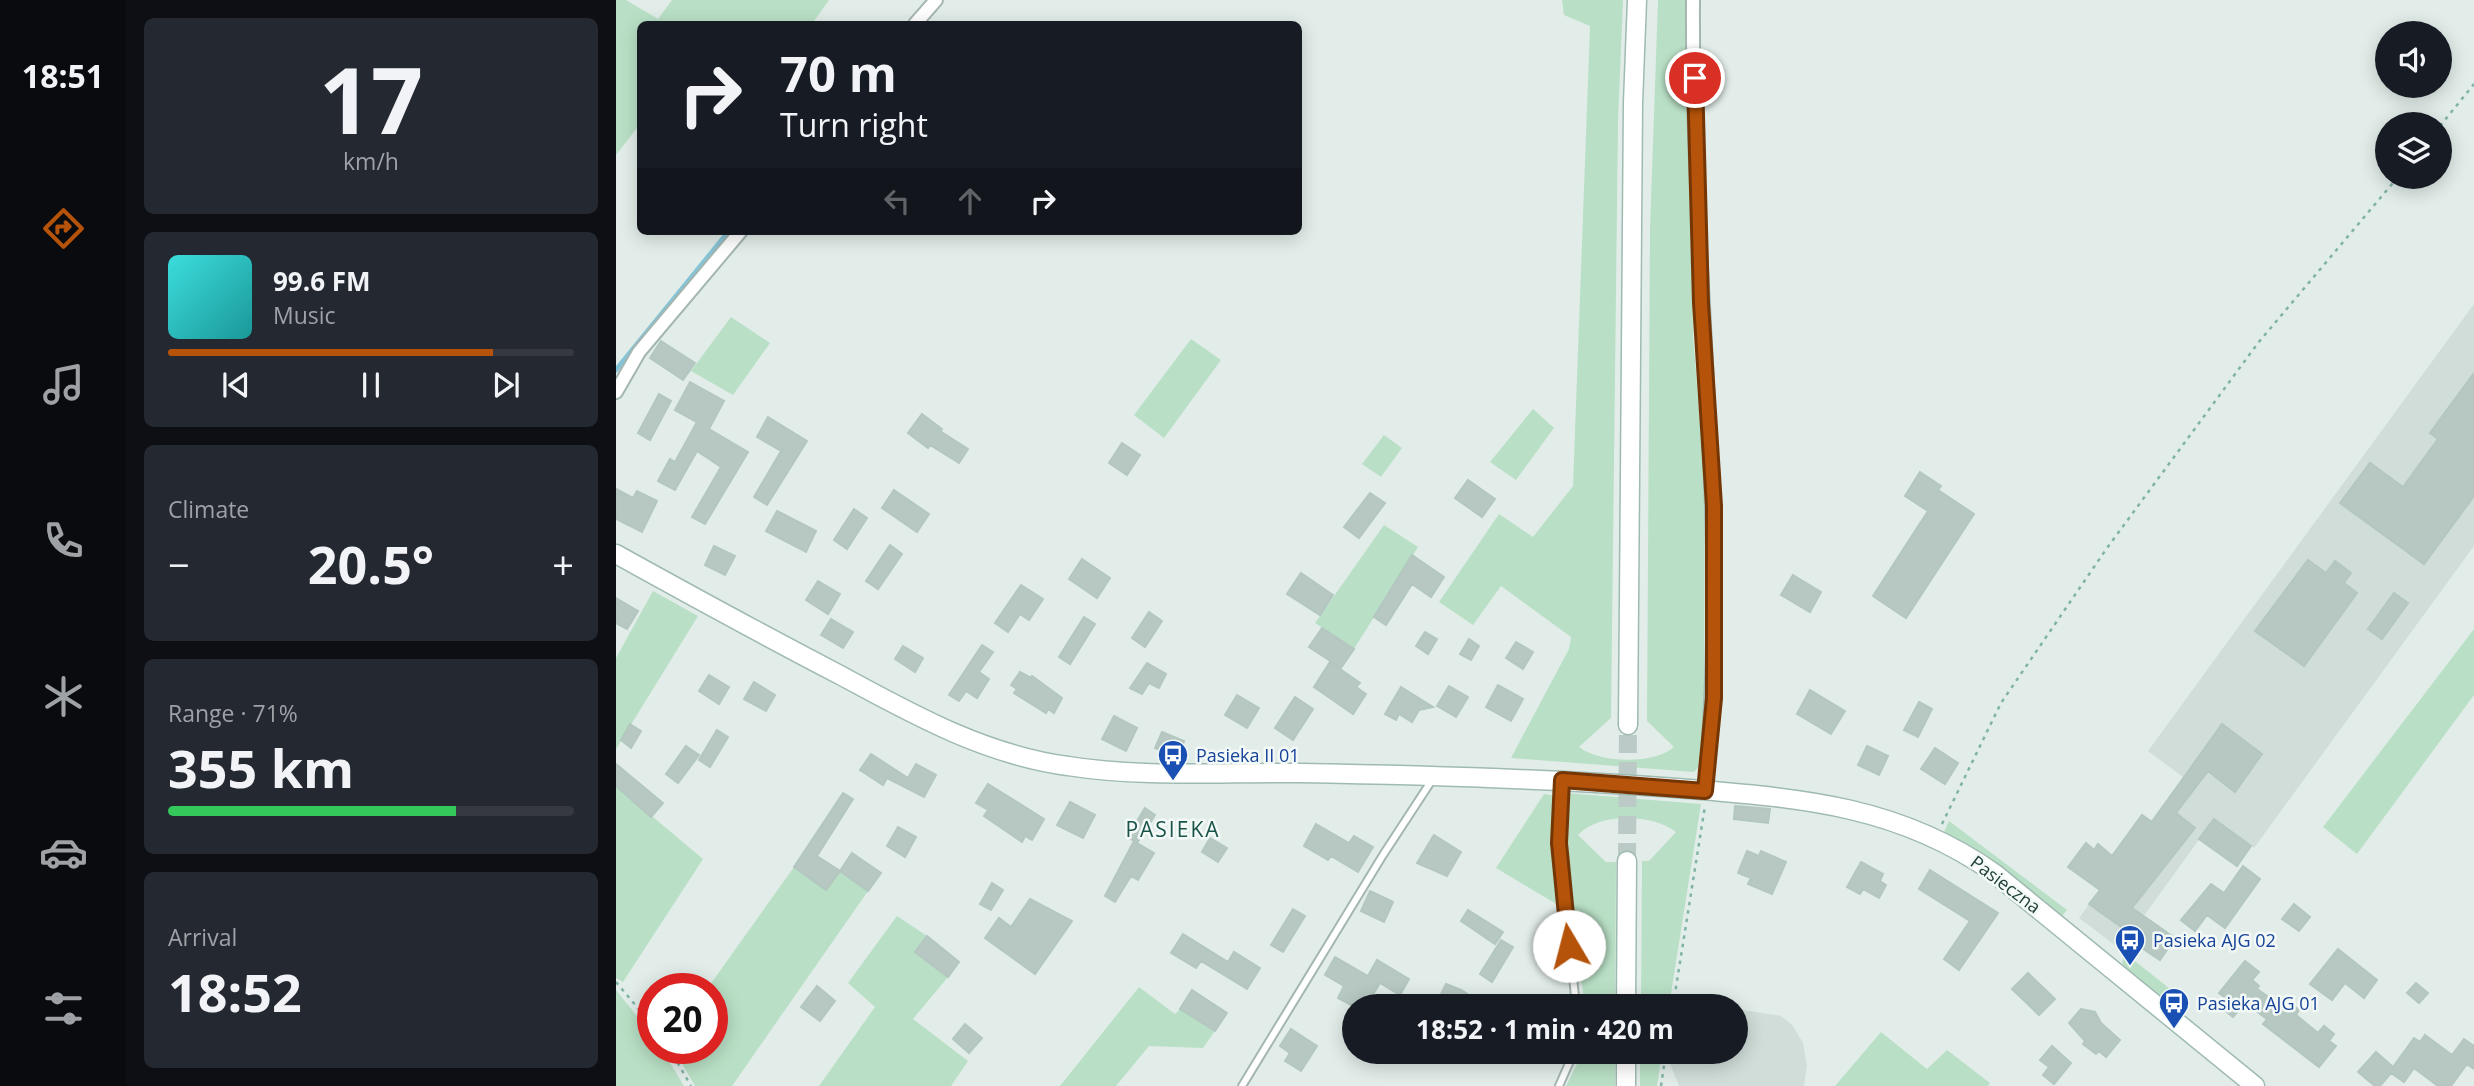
<!DOCTYPE html>
<meta charset="utf-8">
<style>
body{margin:0;font-family:"Open Sans",sans-serif;background:#242831;color:#f1f3f6;height:100vh;display:flex;flex-direction:column;font-size:26px;white-space:nowrap}
*{box-sizing:border-box;margin:0}
p{font-size:23px;color:#9ea1a6}
.icon{flex:none;width:38px;height:38px;fill:none;stroke:currentColor;stroke-width:2;stroke-linecap:round;stroke-linejoin:round}
.map{position:relative;flex:1;overflow:hidden}
.sheet{display:flex;flex-direction:column;gap:18px;padding:18px;background:#0d0f14;width:490px}
.sheet>*{flex:none}
.guide{position:absolute;left:21px;top:21px;width:665px;height:214px;border-radius:10px;box-shadow:0 4px 18px #0003;background:#171b24;color:#f1f3f6;overflow:hidden}
.controls{position:absolute;left:1759px;top:21px;display:grid;gap:14px}
.controls a{display:grid;place-items:center;width:77px;height:77px;border-radius:50%;background:#171b24;box-shadow:0 4px 18px #0003;font-size:35px}
.speed{position:absolute;left:21px;top:973px;display:flex;gap:14px;font-size:35px;font-weight:700;text-align:center}
.speed>*{display:grid;place-content:center;width:91px;height:91px;border-radius:50%;background:#171b24;box-shadow:0 4px 18px #0003;line-height:1}
.speed .limit{border:10px solid #d22;background:#fff;color:#111}
.pin{position:absolute;display:grid;place-items:center;width:60px;height:60px;color:#fff;margin:-30px;border:4px solid #fff;border-radius:50%;box-shadow:0 2px 7px #0007}
.me{position:absolute;width:77px;margin:-38px;rotate:352deg;stroke-linejoin:round;filter:drop-shadow(0 0 5px #0008)}
.turn{display:flex;align-items:center;gap:24px;height:147px;padding:0 28px;font-size:32px}
.turn .icon{width:91px;height:91px;stroke-width:2.5}
.turn b{display:block;font-size:49px;line-height:60px}
.lanes{display:flex;align-items:center;height:66px;padding:0 28px;background:#0003;justify-content:center;gap:35px;direction:ltr}
.lanes .off{opacity:.35}
.big{font-size:52px;font-weight:700;line-height:1.1}
.sheet .widget{flex:1;display:flex;flex-direction:column;justify-content:center;gap:10px;min-width:0;padding:0 24px;border-radius:10px;background:#242831}
.sheet .dial{align-items:center;gap:0}
.dial b{font-size:91px;line-height:1}
.song{display:flex;align-items:center;gap:21px}
.cover{width:84px;height:84px;border-radius:10px;background:linear-gradient(135deg,hsl(180 70% 55%),hsl(180 70% 35%))}
.played{height:7px;border-radius:4px;background:linear-gradient(90deg,#b45309 80%,#363941 80%)}
.keys{display:flex;justify-content:space-around;direction:ltr}
.heat{display:flex;justify-content:space-between;align-items:center;font-size:38px;direction:ltr}
.charge{height:10px;border-radius:5px;background:linear-gradient(90deg,#34c759 71%,#363941 0)}
.trip{position:absolute;left:726px;top:994px;width:406px;height:70px;border-radius:35px;background:#171b24;box-shadow:0 4px 18px #0003;font-weight:700;line-height:70px;text-align:center}
main{display:flex;flex:1;min-height:0}
.dock{display:flex;flex-direction:column;width:126px;justify-content:space-around;align-items:center;background:#090b0e;color:#9ea1a6}
.dock .icon{width:49px;height:49px}
.dock .active{color:#b45309}
.dock b{font-size:32px;color:#f1f3f6}
.map>svg:first-child{display:block}
.built{fill:#d0ddd8}
.green{fill:#b9e0c6}
.lines{fill:none;stroke-linecap:round;stroke-linejoin:round}
.stream{stroke:#85c4d6;stroke-width:5}
.building{fill:#b7c8c2;stroke:#b3c7c0;stroke-width:2}
.secondary-tunnel{stroke:#bbcac6;stroke-width:18;stroke-dasharray:18 9;stroke-linecap:butt}
.lane-casing{stroke:#a4b6b1;stroke-width:10}
.street-casing{stroke:#a4b6b1;stroke-width:16}
.secondary-casing{stroke:#9fbab2;stroke-width:21}
.path{stroke:#80b3a6;stroke-width:2.5;stroke-dasharray:3.5 5;stroke-linecap:butt}
.lane{stroke:#fff;stroke-width:6}
.street{stroke:#fff;stroke-width:12}
.secondary{stroke:#fff;stroke-width:18}
.route-casing{stroke:#753606;stroke-width:18}
.route{stroke:#b45309;stroke-width:12}
.labels{text-anchor:middle;dominant-baseline:central;stroke-width:5;stroke-linejoin:round;paint-order:stroke}
.transit-label{font-size:18px;fill:#164399;stroke:#f3f9f6;text-anchor:start}
.street-label{font-size:18px;fill:#204039;stroke:#f3f9f6}
.quarter-label{font-size:21px;letter-spacing:2px;fill:#1a5349;stroke:#f3f9f6}
</style>
<main>
<nav class="dock">
<b>18:51</b>
<svg class="icon active" aria-label="directions" viewBox="0 0 24 24"><path d="M12 3l9 9-9 9-9-9zM9 14v-3h6M13 9l2 2-2 2"/></svg>
<svg class="icon" aria-label="music" viewBox="0 0 24 24"><path d="M9 18V5l10-2v13"/><circle cx="6" cy="18" r="3"/><circle cx="16" cy="16" r="3"/></svg>
<svg class="icon" aria-label="phone" viewBox="0 0 24 24"><path d="M5 4h4l2 5-3 2q2 4 5 5l2-3 5 2v4C11 20 4 13 5 4z"/></svg>
<svg class="icon" aria-label="climate" viewBox="0 0 24 24"><path d="M12 3v18M4 7l16 10M4 17L20 7"/></svg>
<svg class="icon" aria-label="car" viewBox="0 0 24 24"><path d="M5 17H2v-5l4-1 3-4h7l3 4 3 1v5h-3M9 17h6M6 11h13"/><circle cx="7" cy="17" r="2"/><circle cx="17" cy="17" r="2"/></svg>
<svg class="icon" aria-label="filters" viewBox="0 0 24 24"><path d="M4 7h16M4 17h16"/><circle cx="9" cy="7" r="2"/><circle cx="15" cy="17" r="2"/></svg>
</nav>
<section class="sheet">
<div class="widget dial"><b>17</b><p>km/h</p></div>
<div class="widget">
<div class="song"><i class="cover"></i><div><b>99.6 FM</b><p>Music</p></div></div>
<div class="played"></div>
<div class="keys"><svg class="icon" aria-label="previous" viewBox="0 0 24 24"><path d="M18 5L8 12l10 7zM5 5v14"/></svg><svg class="icon" aria-label="pause" viewBox="0 0 24 24"><path d="M8 5v14M16 5v14"/></svg><svg class="icon" aria-label="next" viewBox="0 0 24 24"><path d="M6 5l10 7-10 7zM19 5v14"/></svg></div>
</div>
<div class="widget"><p>Climate</p>
<div class="heat"><a>−</a><b class="big">20.5°</b><a>+</a></div>
</div>
<div class="widget"><p>Range · 71%</p><b class="big">355 km</b><div class="charge"></div></div>
<div class="widget"><p>Arrival</p><b class="big">18:52</b></div>
</section>
<div class="map">
<svg width="1858" height="1086" viewBox="0 0 1858 1086">
<rect width="100%" height="100%" fill="#e2ede9"/>
<!-- built -->
<path class="built" d="M 1858,304 L 1858,546 L 1638,848 L 1598,819 L 1504,949 L 1463,918 L 1567,777 L 1532,751 Z
M 1126,1010 L 1165,1016 L 1177,1026 L 1187,1043 L 1191,1066 L 1188,1086 L 1063,1086 L 1054,1064 L 1054,1052 L 1120,1052 L 1120,1011 Z"/>
<!-- green -->
<path class="green" d="M 0,0 L 10,0 L 42,19 L 56,0 L 213,0 L 196,24 L 24,24 L 24,124 L 0,155 Z
M 946,0 L 1007,0 L 1002,122 L 995,718 L 963,747 C 984,763 1037,765 1058,747 L 1031,721 L 1034,228 L 1042,0 L 1070,0 L 1077,335 L 1089,484 L 1088,728 L 1082,768 L 1078,772 L 895,758 L 953,649 L 955,637 L 885,586 L 857,625 L 823,602 L 883,514 L 917,537 L 957,486 L 974,26 L 948,15 Z
M 115,317 L 154,343 L 117,395 L 75,371 Z
M 575,339 L 605,360 L 548,438 L 518,415 Z
M 917,409 L 938,428 L 900,480 L 874,462 Z
M 768,435 L 786,448 L 765,477 L 746,464 Z
M 768,525 L 802,547 L 738,649 L 699,623 Z
M 37,591 L 82,616 L 0,749 L 0,658 Z
M 1858,629 L 1858,695 L 1741,854 L 1707,827 Z
M 0,786 L 87,859 L 7,982 L 0,978 Z
M 950,793 L 1085,804 L 1053,1006 L 1025,1006 L 1026,861 L 1033,861 L 1060,832 C 1036,814 984,812 962,835 L 990,862 L 1000,862 L 999,1006 L 969,1006 L 948,853 Z
M 928,794 L 940,796 L 938,853 L 942,905 L 880,868 Z
M 1333,821 L 1451,910 L 1446,916 L 1372,860 L 1328,832 Z
M 178,867 L 210,890 L 224,871 L 252,891 L 116,1086 L 79,1086 L 57,1048 L 96,1048 L 96,989 L 91,989 Z
M 281,916 L 311,936 L 300,952 L 332,977 L 297,1019 L 352,1061 L 335,1086 L 203,1086 L 259,1007 L 232,983 Z
M 1510,954 L 1563,996 L 1557,1006 L 1508,966 L 1506,962 Z
M 523,987 L 559,1014 L 564,1009 L 599,1031 L 587,1048 L 533,1046 L 500,1086 L 444,1086 Z
M 0,990 L 37,1036 L 37,1048 L 45,1048 L 68,1086 L 0,1086 Z
M 1265,1032 L 1311,1069 L 1331,1050 L 1374,1083 L 1372,1086 L 1219,1086 Z
M 967,1052 L 999,1052 L 999,1086 L 950,1086 Z
M 1024,1052 L 1046,1052 L 1041,1086 L 1024,1086 Z"/>
<g class="lines">
<!-- stream -->
<path class="stream" d="M 0,370 L 113,231"/>
</g>
<!-- building -->
<path class="building" d="M 45,341 L 79,363 L 67,380 L 34,358 Z
M 1858,373 L 1858,496 L 1808,564 L 1724,503 L 1754,463 L 1787,487 L 1822,439 L 1814,433 Z
M 74,382 L 108,401 L 93,429 L 132,452 L 89,524 L 76,517 L 105,467 L 81,451 L 59,490 L 42,481 L 54,459 L 59,462 L 81,422 L 59,410 Z
M 43,394 L 55,401 L 34,440 L 22,433 Z
M 306,414 L 326,429 L 324,431 L 352,449 L 343,463 L 314,445 L 312,448 L 292,433 Z
M 152,417 L 191,441 L 151,505 L 138,497 L 165,451 L 141,437 Z
M 506,443 L 524,455 L 511,475 L 493,463 Z
M 1304,472 L 1325,486 L 1322,490 L 1358,514 L 1290,618 L 1257,596 L 1312,511 L 1289,496 Z
M 852,480 L 879,499 L 866,517 L 839,498 Z
M 0,489 L 17,498 L 21,491 L 41,501 L 26,532 L 0,519 Z
M 278,490 L 313,514 L 301,532 L 266,508 Z
M 754,493 L 769,503 L 743,538 L 728,527 Z
M 238,509 L 251,518 L 231,549 L 218,540 Z
M 161,511 L 200,531 L 190,552 L 150,531 Z
M 274,545 L 286,554 L 262,589 L 250,581 Z
M 98,546 L 119,556 L 109,575 L 89,565 Z
M 796,555 L 828,577 L 815,597 L 796,584 L 770,625 L 758,617 Z
M 466,559 L 494,578 L 481,598 L 453,579 Z
M 1692,560 L 1710,573 L 1719,561 L 1735,573 L 1728,583 L 1741,593 L 1688,666 L 1639,631 Z
M 685,573 L 717,595 L 704,615 L 671,594 Z
M 1177,575 L 1205,592 L 1194,612 L 1165,595 Z
M 202,581 L 224,594 L 212,614 L 190,600 Z
M 405,585 L 427,599 L 413,620 L 404,614 L 392,632 L 379,623 Z
M 1778,593 L 1792,603 L 1766,639 L 1752,629 Z
M 0,598 L 22,611 L 11,629 L 0,623 Z
M 533,612 L 546,621 L 529,647 L 516,638 Z
M 468,617 L 479,624 L 454,664 L 443,657 Z
M 215,619 L 237,632 L 227,648 L 205,635 Z
M 706,628 L 738,649 L 725,668 L 693,647 Z
M 809,632 L 821,639 L 812,654 L 800,646 Z
M 853,639 L 863,646 L 855,660 L 844,654 Z
M 900,642 L 917,652 L 907,669 L 890,658 Z
M 366,645 L 377,652 L 363,672 L 373,679 L 361,698 L 350,691 L 343,701 L 333,695 Z
M 287,646 L 307,658 L 299,672 L 279,659 Z
M 714,662 L 744,683 L 740,687 L 750,694 L 737,714 L 698,687 Z
M 531,663 L 550,674 L 543,688 L 533,683 L 526,694 L 514,688 Z
M 404,672 L 415,678 L 416,676 L 446,698 L 438,713 L 432,709 L 430,713 L 398,693 L 401,689 L 395,685 Z
M 93,675 L 113,687 L 103,704 L 83,691 Z
M 138,682 L 159,695 L 150,711 L 128,699 Z
M 882,685 L 907,699 L 895,721 L 870,707 Z
M 833,686 L 852,697 L 840,717 L 821,706 Z
M 785,687 L 817,707 L 803,710 L 796,722 L 783,714 L 780,720 L 769,714 Z
M 1194,690 L 1229,711 L 1215,734 L 1181,714 Z
M 621,695 L 643,708 L 631,728 L 609,715 Z
M 679,697 L 697,709 L 677,740 L 659,728 Z
M 1303,702 L 1316,709 L 1302,737 L 1288,730 Z
M 498,716 L 521,728 L 510,751 L 486,739 Z
M 14,724 L 25,731 L 15,748 L 5,740 Z
M 1606,724 L 1646,754 L 1619,792 L 1592,771 L 1560,813 L 1579,828 L 1516,908 L 1559,938 L 1544,960 L 1520,944 L 1522,939 L 1473,904 L 1484,890 L 1452,867 L 1470,843 L 1478,850 L 1482,844 L 1496,856 L 1526,815 L 1536,822 Z
M 101,730 L 112,737 L 94,767 L 83,760 Z
M 546,732 L 568,741 L 562,757 L 539,748 Z
M 70,746 L 83,755 L 62,783 L 50,774 Z
M 1251,746 L 1272,756 L 1263,775 L 1242,765 Z
M 1319,748 L 1342,763 L 1329,784 L 1305,769 Z
M 255,754 L 292,778 L 300,764 L 320,775 L 308,797 L 271,778 L 267,785 L 244,770 Z
M 0,764 L 47,803 L 35,817 L 0,786 Z
M 372,784 L 428,819 L 416,840 L 409,836 L 406,842 L 368,816 L 372,810 L 360,803 Z
M 227,793 L 237,799 L 201,856 L 224,871 L 210,890 L 178,867 Z
M 454,802 L 479,815 L 467,838 L 441,825 Z
M 1119,806 L 1154,809 L 1152,823 L 1118,819 Z
M 529,808 L 539,815 L 521,843 L 538,853 L 522,880 L 515,876 L 499,902 L 489,896 L 518,841 L 511,837 Z
M 1598,819 L 1635,846 L 1621,866 L 1583,839 Z
M 700,824 L 733,843 L 738,836 L 757,847 L 742,872 L 715,856 L 712,860 L 688,846 Z
M 282,827 L 300,837 L 289,857 L 271,846 Z
M 818,835 L 845,852 L 831,876 L 801,863 Z
M 594,838 L 611,848 L 602,862 L 586,852 Z
M 1131,851 L 1143,856 L 1145,851 L 1170,862 L 1156,894 L 1132,884 L 1135,878 L 1122,873 Z
M 236,853 L 265,873 L 252,891 L 224,871 Z
M 1245,862 L 1267,874 L 1264,881 L 1270,885 L 1263,898 L 1247,889 L 1244,894 L 1231,887 Z
M 1627,866 L 1644,879 L 1609,928 L 1591,915 L 1579,931 L 1565,920 L 1595,884 L 1608,893 Z
M 1314,870 L 1382,913 L 1343,970 L 1328,959 L 1354,921 L 1303,889 Z
M 376,883 L 387,890 L 375,910 L 364,904 Z
M 754,891 L 777,902 L 768,922 L 745,911 Z
M 414,899 L 456,921 L 419,974 L 369,938 L 383,918 L 395,927 Z
M 1678,904 L 1694,917 L 1683,931 L 1666,919 Z
M 677,909 L 689,916 L 667,952 L 655,945 Z
M 852,910 L 887,932 L 879,944 L 845,921 Z
M 567,934 L 612,962 L 618,952 L 644,968 L 631,989 L 585,961 L 580,968 L 555,953 Z
M 311,936 L 343,962 L 332,977 L 299,952 Z
M 885,940 L 897,947 L 876,982 L 864,974 Z
M 1722,949 L 1761,980 L 1748,998 L 1729,983 L 1716,1000 L 1694,984 Z
M 719,957 L 752,976 L 761,960 L 793,979 L 784,995 L 764,983 L 750,1006 L 737,1006 L 722,998 L 728,986 L 709,975 Z
M 1629,961 L 1643,972 L 1636,980 L 1643,986 L 1641,989 L 1663,1004 L 1667,998 L 1683,1010 L 1680,1015 L 1702,1033 L 1708,1026 L 1718,1034 L 1713,1041 L 1720,1046 L 1703,1067 L 1647,1024 L 1651,1019 L 1629,1003 L 1617,1017 L 1606,1008 L 1612,1000 L 1603,993 Z
M 1412,973 L 1439,999 L 1423,1015 L 1396,989 Z
M 1800,983 L 1812,993 L 1803,1003 L 1791,993 Z
M 830,984 L 845,990 L 870,1006 L 819,1006 Z
M 201,986 L 219,1001 L 204,1021 L 185,1007 Z
M 576,990 L 611,1013 L 599,1031 L 564,1009 Z
M 1465,1009 L 1479,1012 L 1485,1023 L 1504,1040 L 1490,1057 L 1483,1051 L 1480,1054 L 1467,1044 L 1469,1041 L 1453,1023 Z
M 349,1024 L 366,1038 L 353,1053 L 337,1039 Z
M 675,1029 L 701,1046 L 685,1071 L 669,1061 L 674,1053 L 664,1046 Z
M 1809,1035 L 1836,1055 L 1848,1039 L 1858,1046 L 1858,1069 L 1851,1064 L 1835,1086 L 1822,1086 L 1798,1068 L 1788,1082 L 1775,1073 L 1764,1086 L 1759,1086 L 1742,1072 L 1760,1052 L 1777,1067 L 1798,1038 L 1804,1042 Z
M 1436,1046 L 1455,1063 L 1438,1084 L 1427,1075 L 1433,1067 L 1424,1060 Z"/>
<g class="lines">
<!-- secondary-tunnel -->
<path class="secondary-tunnel" d="M 1011,861 L 1012,725"/>
<!-- lane casing -->
<g class="lane-casing">
<path id="lane" d="M 946,782 L 943,843 L 960,1006
M 626,1086 L 767,855 L 818,777
M 943,1086 L 958,1052"/>
</g>
<!-- street casing -->
<g class="street-casing">
<path id="street" d="M 1077,0 C 1075,264 1114,527 1089,791
M 299,24 L 320,0
M 0,392 L 23,352 L 125,231"/>
</g>
<!-- secondary casing -->
<g class="secondary-casing">
<path id="secondary" d="M 0,554 C 74,595 149,636 224,675 C 296,714 369,755 452,766 C 528,778 606,772 684,773 C 810,775 935,779 1061,788 C 1178,798 1279,803 1378,873 L 1639,1086
M 1012,725 L 1017,103 L 1021,0
M 1010,1006 L 1011,861
M 1010,1086 L 1010,1052"/>
</g>
<!-- path -->
<path class="path" d="M 1824,126 L 1858,84
M 1326,824 L 1385,703 L 1491,548 L 1642,343 L 1782,177
M 0,982 L 37,1026
M 1057,1006 L 1089,806
M 53,1048 L 75,1086
M 1045,1086 L 1050,1052"/>
<!-- lane -->
<use href="#lane" class="lane"/>
<!-- street -->
<use href="#street" class="street"/>
<!-- secondary -->
<use href="#secondary" class="secondary"/>
</g>
<g class="lines">
<!-- route casing -->
<g class="route-casing">
<path id="route" d="M 953,946 L 943,843 L 946,780 L 1089,791 L 1098,698 L 1098,506 L 1085,303 L 1079,78"/>
</g>
<!-- route -->
<use href="#route" class="route"/>
</g>
<!-- icons -->
<defs>
<g id="bus-pin" transform="scale(1.575)"><path d="M0 17L-7.5 6A9.5 9.5 0 1 1 7.5 6Z" fill="#1a4fb4" stroke="#f3f9f6"/><path d="M-5-6H5V4H4V6H2V4H-2V6H-4V4H-5ZM-3.5-4V0h7V-4ZM-3.5 1.2v1.5H-2V1.2ZM2 1.2v1.5H3.5V1.2Z" fill="#fff"/></g>
</defs>
<g fill-rule="evenodd">
<use href="#bus-pin" x="557" y="755"/>
<use href="#bus-pin" x="1514" y="940"/>
<use href="#bus-pin" x="1558" y="1003"/>
</g>
<g class="labels">
<!-- transit labels -->
<g class="transit-label">
<text x="580" y="755">Pasieka II 01</text>
<text x="1537" y="940">Pasieka AJG 02</text>
<text x="1581" y="1003">Pasieka AJG 01</text>
</g>
<!-- street labels -->
<g class="street-label">
<text transform="translate(1390 884) rotate(37)">Pasieczna</text>
</g>
<!-- quarter labels -->
<g class="quarter-label">
<text x="557" y="829">PASIEKA</text>
</g>
</g>
</svg>
<div class="controls">
<a><svg class="icon" aria-label="sound" viewBox="0 0 24 24"><path d="M4 9h4l5-4v14l-5-4H4zM17 9q2 3 0 6"/></svg></a>
<a><svg class="icon" aria-label="layers" viewBox="0 0 24 24"><path d="M12 4l9 5-9 5-9-5zM3 14l9 5 9-5"/></svg></a>
</div>
<div class="speed"><div class="limit">20</div></div>
<div class="pin" style="left:1079px;top:78px;background:#d93025"><svg class="icon" aria-label="arrive" viewBox="0 0 24 24"><path d="M6 21V4h12l-3 4 3 4H6"/></svg></div>
<svg class="me" style="left:953px;top:946px" viewBox="-20 -20 40 40"><circle r="19" fill="#fff"/><path d="M0-13L10 11 0 6-10 11z" fill="#b45309"/></svg>
<div class="trip">18:52 · 1 min · 420 m</div>
<div class="guide">
<div class="turn"><svg class="icon" aria-label="right" viewBox="0 0 24 24"><path d="M7 20v-9h11M14 6l5 5-5 5"/></svg><div><b>70 m</b>Turn right</div></div>
<div class="lanes"><svg class="icon off" aria-label="left" viewBox="0 0 24 24"><path d="M17 20v-9H6M10 6l-5 5 5 5"/></svg><svg class="icon off" aria-label="ahead" viewBox="0 0 24 24"><path d="M12 20V5M6 11l6-6 6 6"/></svg><svg class="icon" aria-label="right" viewBox="0 0 24 24"><path d="M7 20v-9h11M14 6l5 5-5 5"/></svg></div>
</div>
</div>
</main>
